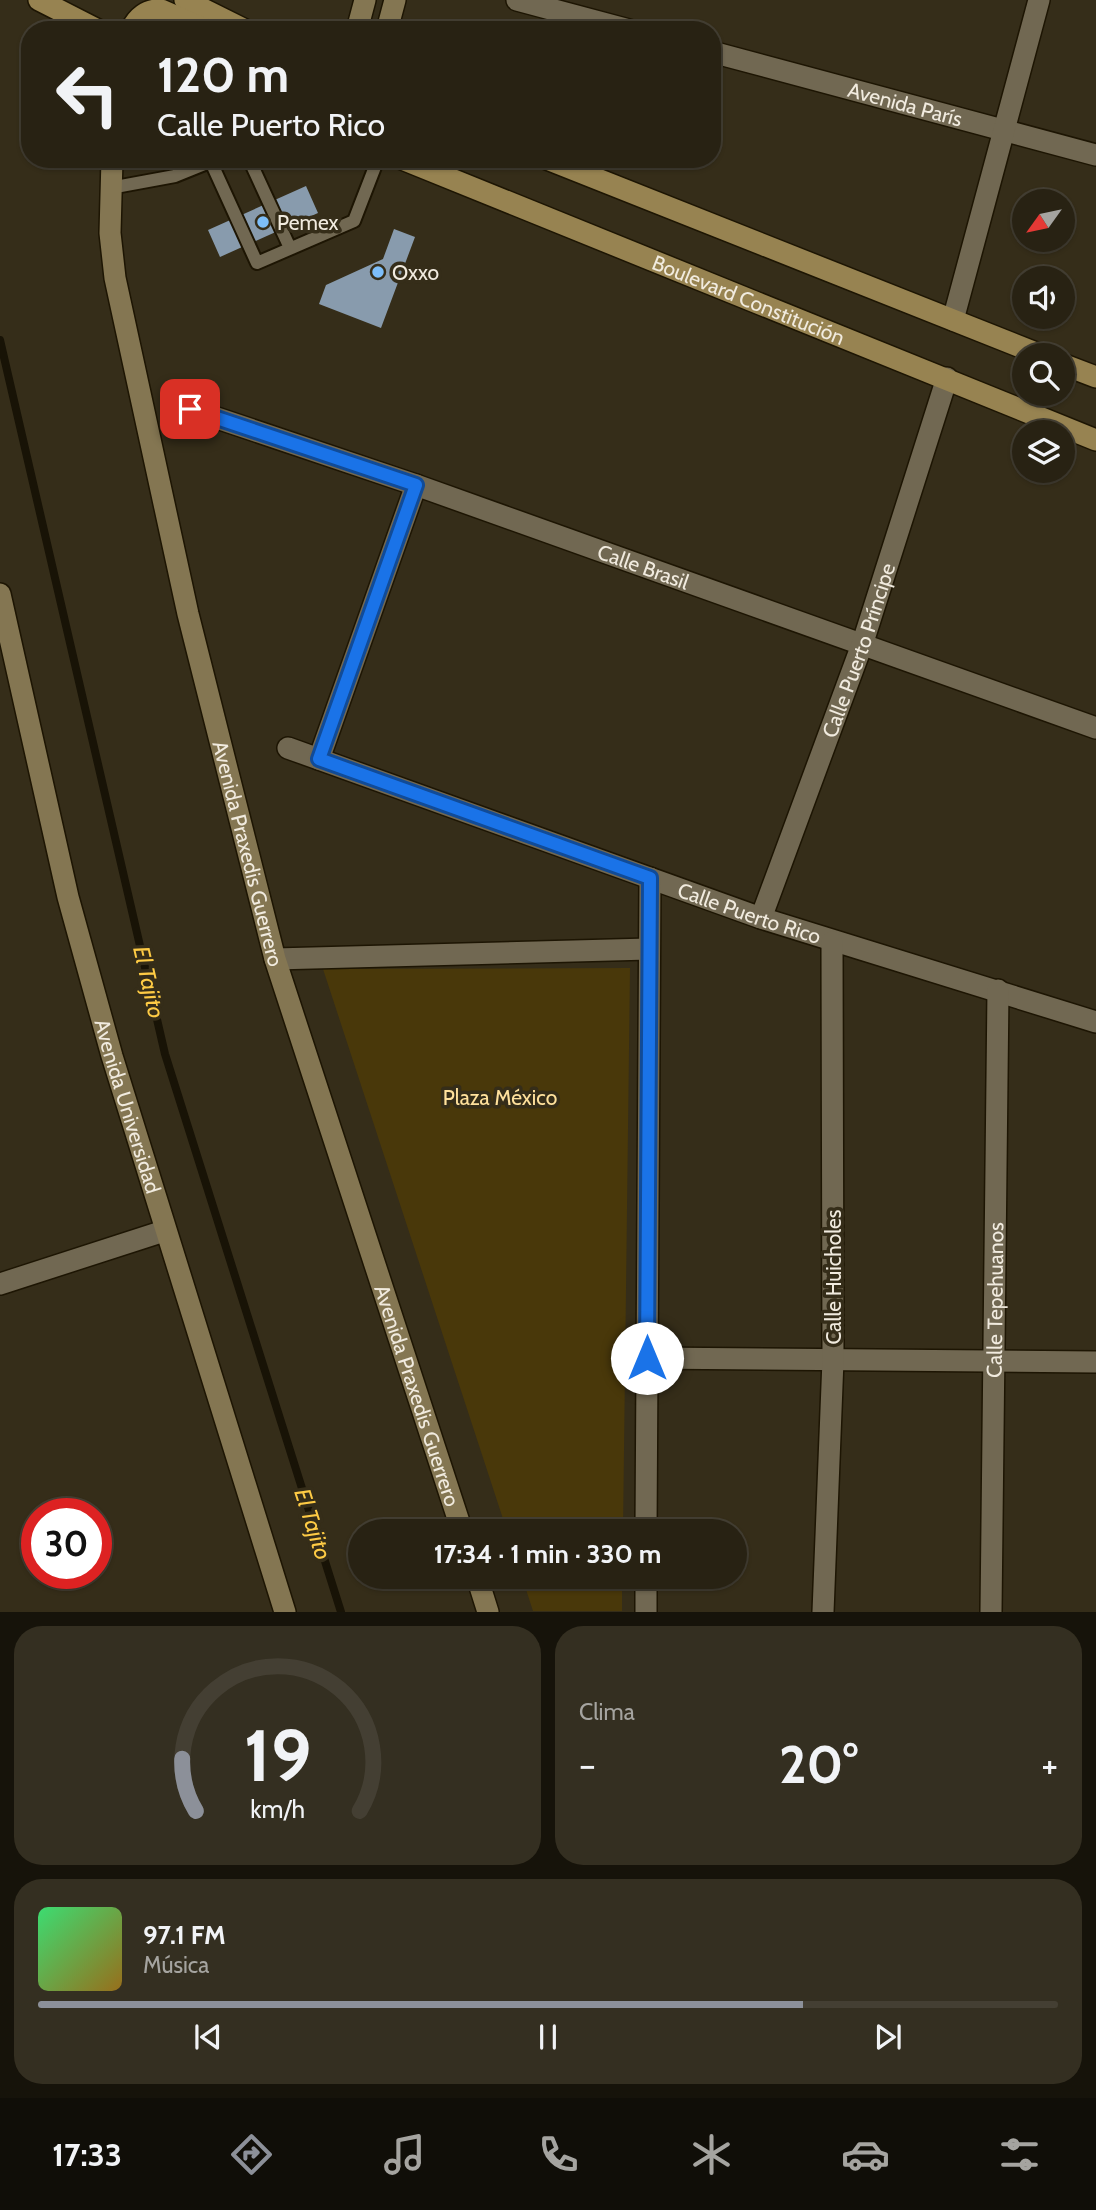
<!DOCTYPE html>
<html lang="es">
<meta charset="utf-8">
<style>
body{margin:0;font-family:Cabin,sans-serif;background:#342f21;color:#f1f3f6;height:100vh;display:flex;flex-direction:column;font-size:26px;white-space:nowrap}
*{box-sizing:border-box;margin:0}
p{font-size:23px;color:#a5a4a0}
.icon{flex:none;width:38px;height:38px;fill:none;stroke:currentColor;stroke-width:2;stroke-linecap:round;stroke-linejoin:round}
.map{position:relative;height:1612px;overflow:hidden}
.details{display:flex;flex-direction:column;gap:14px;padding:14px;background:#16130a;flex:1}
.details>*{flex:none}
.guide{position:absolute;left:21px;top:21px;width:700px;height:147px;border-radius:28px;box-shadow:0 2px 5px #0004,0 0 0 2px #443f33;background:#282213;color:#f1f3f6;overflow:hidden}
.needle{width:46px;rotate:237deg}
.fabs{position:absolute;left:1012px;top:189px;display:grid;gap:14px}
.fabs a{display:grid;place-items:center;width:63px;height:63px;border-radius:50%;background:#282213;box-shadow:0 2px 5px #0004,0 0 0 2px #443f33;font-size:35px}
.speed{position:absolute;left:21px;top:1498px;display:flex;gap:14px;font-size:35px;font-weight:700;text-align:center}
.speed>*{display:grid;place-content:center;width:91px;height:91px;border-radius:50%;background:#282213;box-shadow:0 2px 5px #0004,0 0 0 2px #443f33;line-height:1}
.speed .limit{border:10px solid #d22;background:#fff;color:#111}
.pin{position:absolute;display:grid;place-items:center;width:60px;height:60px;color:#fff;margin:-30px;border-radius:14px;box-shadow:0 4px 10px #0006}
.me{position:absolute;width:77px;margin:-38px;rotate:0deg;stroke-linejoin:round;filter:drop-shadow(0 0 5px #0008)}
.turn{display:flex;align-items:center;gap:24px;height:147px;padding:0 21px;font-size:32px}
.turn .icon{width:91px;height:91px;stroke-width:2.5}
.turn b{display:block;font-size:49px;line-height:60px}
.big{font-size:52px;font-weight:700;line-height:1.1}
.details .card{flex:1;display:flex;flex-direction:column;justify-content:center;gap:10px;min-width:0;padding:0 24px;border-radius:28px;background:#342f21}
.details .dial{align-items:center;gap:0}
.dial svg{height:182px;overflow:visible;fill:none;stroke:#443f33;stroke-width:7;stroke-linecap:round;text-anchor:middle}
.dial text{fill:#f1f3f6;stroke:none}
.song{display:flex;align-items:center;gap:21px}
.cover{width:84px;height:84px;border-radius:10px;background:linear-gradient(135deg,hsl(140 70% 55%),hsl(40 70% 35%))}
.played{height:7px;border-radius:4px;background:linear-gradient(90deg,#8c9099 75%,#443f33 75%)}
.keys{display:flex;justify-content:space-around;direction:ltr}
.heat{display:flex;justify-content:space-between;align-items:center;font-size:38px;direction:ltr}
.details .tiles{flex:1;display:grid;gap:14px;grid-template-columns:1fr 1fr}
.card:last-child{grid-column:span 2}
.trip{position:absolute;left:348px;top:1519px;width:399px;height:70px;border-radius:35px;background:#282213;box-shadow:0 2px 5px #0004,0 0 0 2px #443f33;font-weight:700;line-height:70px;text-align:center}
.dock{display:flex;height:112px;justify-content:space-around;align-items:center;background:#100e08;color:#a5a4a0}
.dock .icon{width:49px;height:49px}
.dock .on{color:#8c9099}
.dock b{font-size:32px;color:#f1f3f6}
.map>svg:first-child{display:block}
.green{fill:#49380a}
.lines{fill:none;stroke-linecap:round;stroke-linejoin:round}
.stream{stroke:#181306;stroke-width:8}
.building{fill:#889bad}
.lane-casing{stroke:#1d1503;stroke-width:16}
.street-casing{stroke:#1d1503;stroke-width:24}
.secondary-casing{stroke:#1d1503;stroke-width:24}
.primary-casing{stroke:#1d1503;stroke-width:24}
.lane{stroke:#716852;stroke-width:12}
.street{stroke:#716852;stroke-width:21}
.secondary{stroke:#847652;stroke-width:21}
.primary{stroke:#978351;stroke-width:21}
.route-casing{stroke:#114b97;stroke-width:18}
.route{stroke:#1a73e8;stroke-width:12}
.poi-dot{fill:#7dbef9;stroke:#352d19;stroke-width:2.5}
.labels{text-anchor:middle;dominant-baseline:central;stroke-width:7;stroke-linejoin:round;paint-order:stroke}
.street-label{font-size:21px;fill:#f1ebdf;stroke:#352d19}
.poi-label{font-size:21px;fill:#f1ebdf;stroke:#352d19;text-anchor:start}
.park-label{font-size:21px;fill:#ffe19c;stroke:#352d19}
.water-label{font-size:23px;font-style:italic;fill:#fecb45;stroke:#352d19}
</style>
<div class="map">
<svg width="1096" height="1612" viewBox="0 0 1096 1612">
<rect width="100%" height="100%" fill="#352d19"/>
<!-- green -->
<path class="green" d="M 630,968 L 623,1531 L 507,1531 L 323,969 Z
M 522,1577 L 622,1577 L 622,1611 L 533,1611 Z"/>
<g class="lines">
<!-- stream -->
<path class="stream" d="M 0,340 L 165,1054 L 341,1612"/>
</g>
<!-- building -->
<path class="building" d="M 306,186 L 318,213 L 220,257 L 208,230 Z
M 394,229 L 415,237 L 381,328 L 319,304 L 326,285 L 383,259 Z"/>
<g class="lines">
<!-- lane casing -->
<g class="lane-casing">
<path id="lane" d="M 249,159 L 290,248
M 211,162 L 257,263 L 354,221 L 378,159
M 110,188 L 175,176 L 217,159"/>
</g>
<!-- street casing -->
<g class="street-casing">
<g id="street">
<path d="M 517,0 L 629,30"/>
<path id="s1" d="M 712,52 L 1096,155"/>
<path d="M 953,320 L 1039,0"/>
<path id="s2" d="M 190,409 L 416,485 L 1096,728"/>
<path id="s3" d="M 288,748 L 761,918 L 1096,1022"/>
<path d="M 319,759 L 416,485"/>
<path id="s4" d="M 761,918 L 863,642 L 947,378"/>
<path d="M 275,959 L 649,949"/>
<path d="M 0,1284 L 164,1231"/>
<path d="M 647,1358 L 1096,1362"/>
<path d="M 646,1531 L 650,878"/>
<path d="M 646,1612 L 646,1577"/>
<path d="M 823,1612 L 833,1360 L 832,942"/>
<path id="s5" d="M 991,1612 L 998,990"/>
</g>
</g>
<!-- secondary casing -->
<g class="secondary-casing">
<g id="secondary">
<path d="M 357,30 L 365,0"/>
<path d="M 387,30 L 395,0"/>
<path id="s6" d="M 112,159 L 110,233 L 115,278 L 188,614 L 275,959 L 462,1531"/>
<path id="s7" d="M 0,594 L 68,897 L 112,1056 L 285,1612"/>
<path d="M 477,1577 L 488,1612"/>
</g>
</g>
<!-- primary casing -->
<g class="primary-casing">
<g id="primary">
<path d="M 39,0 L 98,30"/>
<path d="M 185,0 L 245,30"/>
<path d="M 131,30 C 137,17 147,9 161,10 L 207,30"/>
<path id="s8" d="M 402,159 L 1096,440"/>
<path d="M 547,159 L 1041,355"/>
<path d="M 1062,364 L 1096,377"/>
</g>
</g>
<!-- lane -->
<use href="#lane" class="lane"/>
<!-- street -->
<use href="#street" class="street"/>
<!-- secondary -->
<use href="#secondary" class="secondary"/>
<!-- primary -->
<use href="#primary" class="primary"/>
</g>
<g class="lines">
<!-- route casing -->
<g class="route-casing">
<path id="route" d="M 190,409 L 416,485 L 319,759 L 650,878 L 647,1358"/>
</g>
<!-- route -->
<use href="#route" class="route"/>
</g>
<!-- markers -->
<g class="poi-dot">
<circle cx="263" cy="222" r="7"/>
<circle cx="378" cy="272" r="7"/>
</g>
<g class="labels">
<!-- street labels -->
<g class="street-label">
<text stroke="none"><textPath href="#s1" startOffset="200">Avenida París</textPath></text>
<text stroke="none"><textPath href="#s8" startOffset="374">Boulevard Constitución</textPath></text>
<text stroke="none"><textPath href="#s2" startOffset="480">Calle Brasil</textPath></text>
<text stroke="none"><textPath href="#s4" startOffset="285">Calle Puerto Príncipe</textPath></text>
<text stroke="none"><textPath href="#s6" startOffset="710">Avenida Praxedis Guerrero</textPath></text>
<text stroke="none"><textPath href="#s3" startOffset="490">Calle Puerto Rico</textPath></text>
<text stroke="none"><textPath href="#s7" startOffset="528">Avenida Universidad</textPath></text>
<text transform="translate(833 1277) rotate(-90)">Calle Huicholes</text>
<text stroke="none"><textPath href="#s5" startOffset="312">Calle Tepehuanos</textPath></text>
<text stroke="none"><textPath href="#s6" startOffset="1278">Avenida Praxedis Guerrero</textPath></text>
</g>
<!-- poi labels -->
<g class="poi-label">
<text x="277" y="222">Pemex</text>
<text x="392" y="272">Oxxo</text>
</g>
<!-- park labels -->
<g class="park-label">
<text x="500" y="1097">Plaza México</text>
</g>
<!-- water labels -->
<g class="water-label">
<text transform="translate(149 982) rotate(77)">El Tajito</text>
<text transform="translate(313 1524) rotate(72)">El Tajito</text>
</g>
</g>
</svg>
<div class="fabs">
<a><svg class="needle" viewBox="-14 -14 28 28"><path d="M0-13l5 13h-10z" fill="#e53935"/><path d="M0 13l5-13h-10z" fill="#a5a4a0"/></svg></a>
<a><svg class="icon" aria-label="sound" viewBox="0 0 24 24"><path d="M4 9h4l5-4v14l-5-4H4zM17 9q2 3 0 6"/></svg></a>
<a><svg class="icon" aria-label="search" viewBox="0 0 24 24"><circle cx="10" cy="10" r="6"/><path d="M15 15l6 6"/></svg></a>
<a><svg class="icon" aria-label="layers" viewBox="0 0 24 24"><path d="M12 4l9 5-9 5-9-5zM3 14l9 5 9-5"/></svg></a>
</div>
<div class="speed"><div class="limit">30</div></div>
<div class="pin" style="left:190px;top:409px;background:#d93025"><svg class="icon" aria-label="arrive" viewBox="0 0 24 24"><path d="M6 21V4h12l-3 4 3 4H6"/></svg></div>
<svg class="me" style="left:647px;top:1358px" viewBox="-20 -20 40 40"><circle r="19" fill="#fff"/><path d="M0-13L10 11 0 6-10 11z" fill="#1a73e8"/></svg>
<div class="trip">17:34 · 1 min · 330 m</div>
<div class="guide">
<div class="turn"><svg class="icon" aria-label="left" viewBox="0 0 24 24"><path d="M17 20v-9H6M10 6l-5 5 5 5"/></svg><div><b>120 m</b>Calle Puerto Rico</div></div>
</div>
</div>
<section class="details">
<div class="tiles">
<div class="card dial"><svg viewBox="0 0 100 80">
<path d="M14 69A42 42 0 1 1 86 69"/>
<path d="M14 69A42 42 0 0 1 8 46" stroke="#8c9099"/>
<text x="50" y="56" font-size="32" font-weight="700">19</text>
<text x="50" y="72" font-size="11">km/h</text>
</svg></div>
<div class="card"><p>Clima</p>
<div class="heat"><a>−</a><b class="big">20°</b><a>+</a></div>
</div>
<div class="card">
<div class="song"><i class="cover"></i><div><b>97.1 FM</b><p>Música</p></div></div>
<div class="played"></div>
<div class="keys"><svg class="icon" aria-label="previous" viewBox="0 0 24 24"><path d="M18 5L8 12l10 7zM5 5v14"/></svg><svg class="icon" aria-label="pause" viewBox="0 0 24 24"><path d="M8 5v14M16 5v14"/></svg><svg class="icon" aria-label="next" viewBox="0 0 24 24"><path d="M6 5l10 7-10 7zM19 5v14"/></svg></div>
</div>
</div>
</section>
<nav class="dock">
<b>17:33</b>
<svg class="icon on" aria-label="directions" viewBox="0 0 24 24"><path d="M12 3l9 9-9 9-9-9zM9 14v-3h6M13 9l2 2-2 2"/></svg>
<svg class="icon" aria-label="music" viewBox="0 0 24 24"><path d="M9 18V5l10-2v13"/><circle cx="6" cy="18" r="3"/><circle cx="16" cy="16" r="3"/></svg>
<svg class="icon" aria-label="phone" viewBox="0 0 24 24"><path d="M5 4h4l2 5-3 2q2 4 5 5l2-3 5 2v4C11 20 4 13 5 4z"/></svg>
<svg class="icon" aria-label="climate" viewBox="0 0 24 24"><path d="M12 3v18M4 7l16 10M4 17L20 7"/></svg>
<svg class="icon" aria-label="car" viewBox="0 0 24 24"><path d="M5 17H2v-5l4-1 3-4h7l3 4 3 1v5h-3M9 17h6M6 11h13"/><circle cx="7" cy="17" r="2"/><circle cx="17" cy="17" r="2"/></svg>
<svg class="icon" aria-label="filters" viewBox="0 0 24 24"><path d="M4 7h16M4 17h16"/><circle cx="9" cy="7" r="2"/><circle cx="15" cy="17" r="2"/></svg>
</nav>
